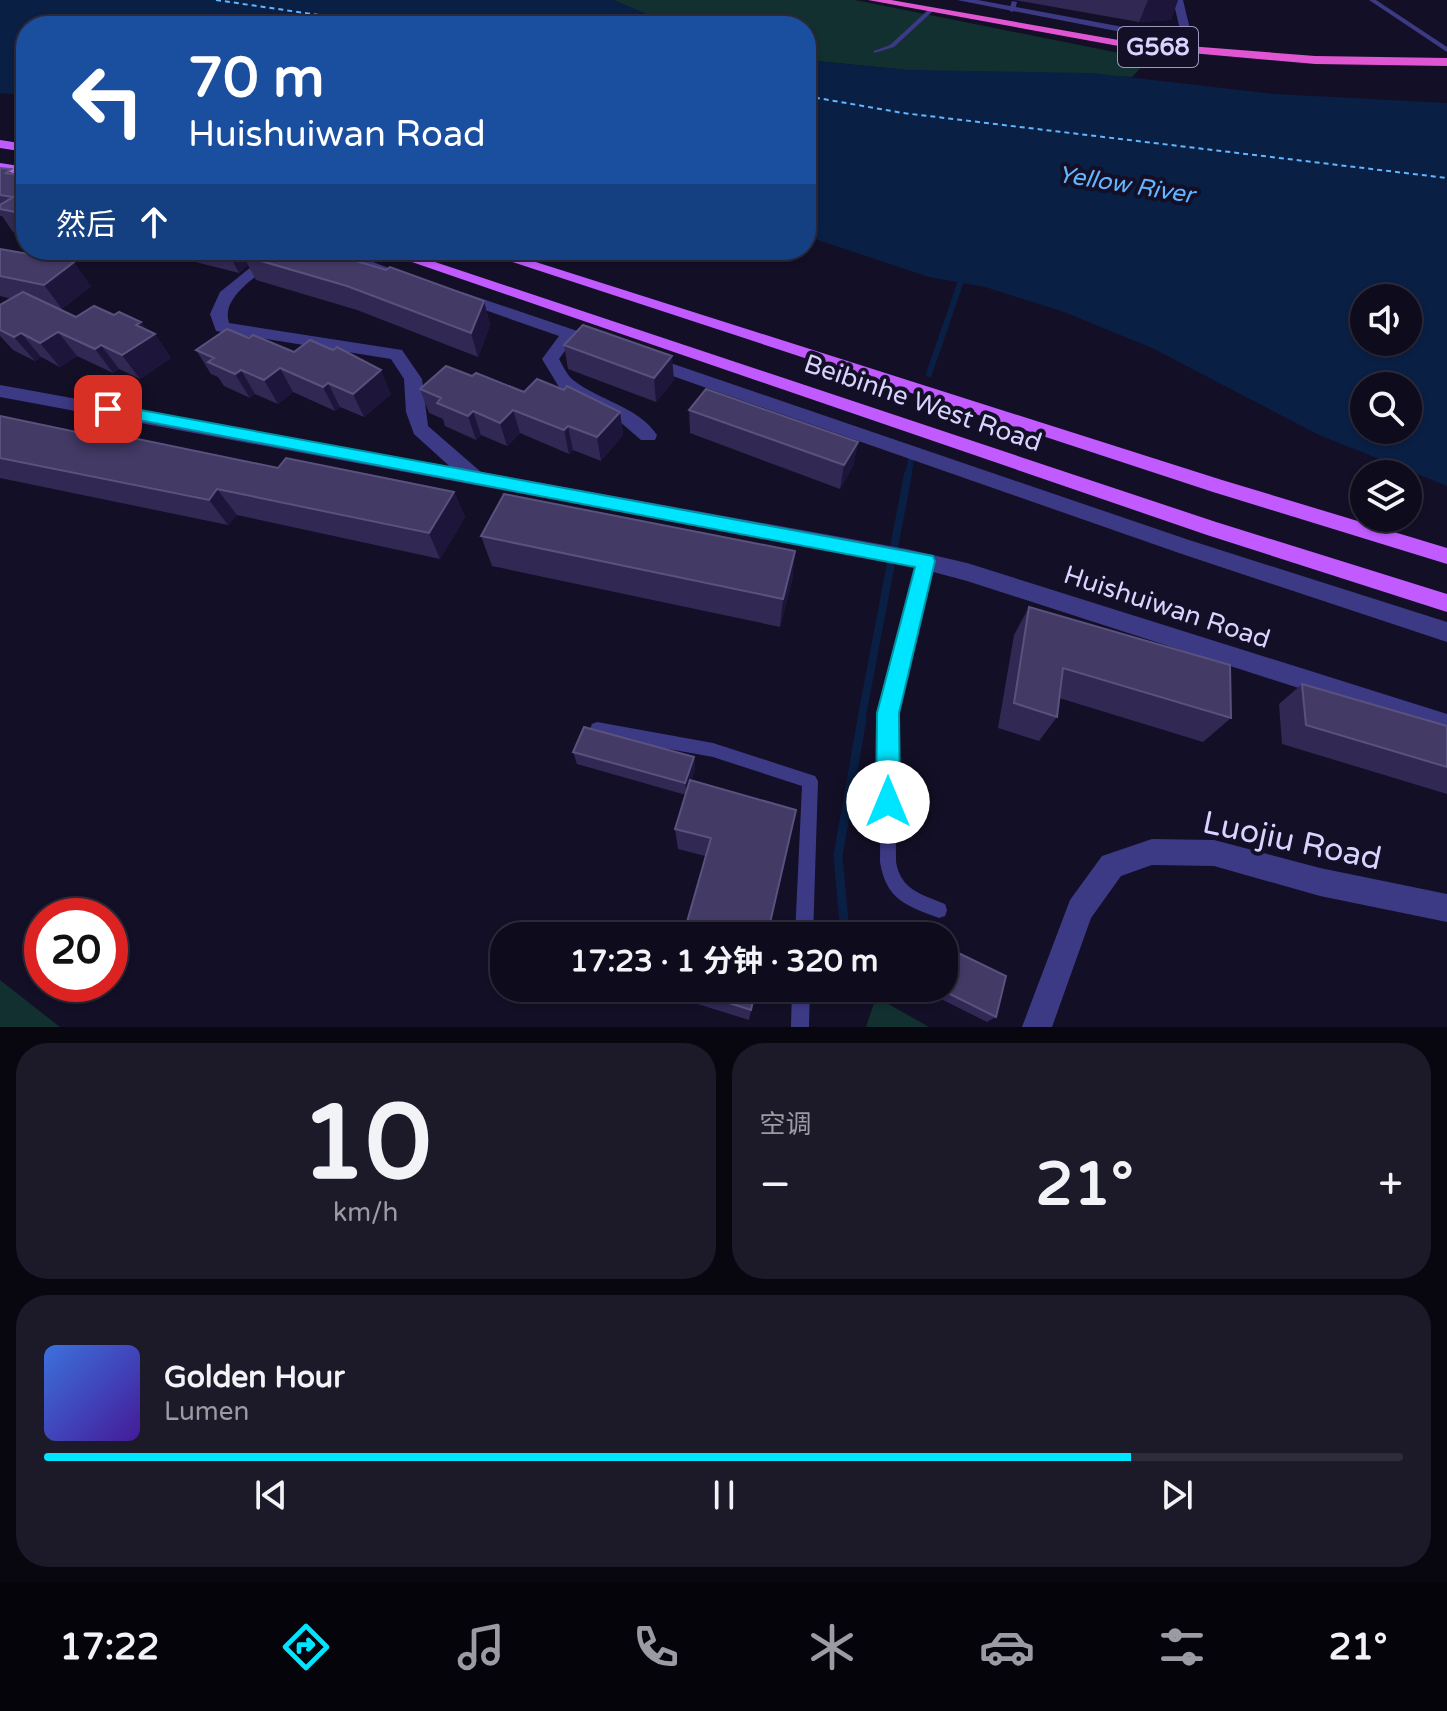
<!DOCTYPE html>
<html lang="zh">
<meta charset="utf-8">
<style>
body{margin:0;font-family:"Varela Round","Noto Sans SC",sans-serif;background:#1c1929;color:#f1f3f6;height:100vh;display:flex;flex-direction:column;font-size:30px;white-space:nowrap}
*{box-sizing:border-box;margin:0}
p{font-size:26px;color:#9b9ba3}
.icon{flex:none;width:44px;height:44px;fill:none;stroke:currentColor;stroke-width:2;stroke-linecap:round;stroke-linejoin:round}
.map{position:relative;height:1027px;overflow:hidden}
.side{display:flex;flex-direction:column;gap:16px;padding:16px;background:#08060f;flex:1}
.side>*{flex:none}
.banner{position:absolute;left:16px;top:16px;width:800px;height:244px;border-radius:32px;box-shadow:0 2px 6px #0004,0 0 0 2px #2e2b3b;background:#1a4fa0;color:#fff;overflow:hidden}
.controls{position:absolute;left:1350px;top:284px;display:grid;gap:16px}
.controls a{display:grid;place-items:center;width:72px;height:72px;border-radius:50%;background:#0e0b1c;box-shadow:0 2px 6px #0004,0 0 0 2px #2e2b3b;font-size:40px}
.speed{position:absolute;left:24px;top:898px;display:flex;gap:16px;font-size:40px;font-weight:700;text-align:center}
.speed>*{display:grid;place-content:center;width:104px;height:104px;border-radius:50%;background:#0e0b1c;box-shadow:0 2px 6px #0004,0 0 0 2px #2e2b3b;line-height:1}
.speed .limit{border:12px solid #d22;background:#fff;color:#111}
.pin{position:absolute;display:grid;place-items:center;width:68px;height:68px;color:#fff;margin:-34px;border-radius:16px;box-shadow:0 4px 12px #0006}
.me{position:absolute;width:88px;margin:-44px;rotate:0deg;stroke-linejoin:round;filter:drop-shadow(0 0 6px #0008)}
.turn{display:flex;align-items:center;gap:28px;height:168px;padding:0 40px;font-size:36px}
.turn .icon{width:104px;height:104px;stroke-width:2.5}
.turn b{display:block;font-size:56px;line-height:68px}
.then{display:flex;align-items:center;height:76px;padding:0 40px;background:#0003;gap:16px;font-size:30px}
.big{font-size:60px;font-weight:700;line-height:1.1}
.side .widget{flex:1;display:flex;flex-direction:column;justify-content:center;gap:12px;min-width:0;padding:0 28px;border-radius:32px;background:#1c1929}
.side .dial{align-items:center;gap:0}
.dial b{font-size:104px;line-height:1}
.song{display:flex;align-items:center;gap:24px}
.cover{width:96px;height:96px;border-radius:12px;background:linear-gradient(135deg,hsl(220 70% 55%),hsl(260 70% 35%))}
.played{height:8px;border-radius:4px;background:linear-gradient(90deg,#00e5ff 80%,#2e2b3b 80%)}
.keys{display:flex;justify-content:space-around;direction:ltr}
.heat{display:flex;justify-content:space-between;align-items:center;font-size:44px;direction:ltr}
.side .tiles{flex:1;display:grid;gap:16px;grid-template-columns:1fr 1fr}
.widget:last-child{grid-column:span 2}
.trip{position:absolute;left:490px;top:922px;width:468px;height:80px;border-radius:32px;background:#0e0b1c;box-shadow:0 2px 6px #0004,0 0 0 2px #2e2b3b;font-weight:700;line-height:80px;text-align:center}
.menu{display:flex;height:128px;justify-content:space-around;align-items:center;background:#06040b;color:#9b9ba3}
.menu .icon{width:56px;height:56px}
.menu .active{color:#00e5ff}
.menu b{font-size:36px;color:#f1f3f6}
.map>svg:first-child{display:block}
.green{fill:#12302f}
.water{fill:#0a1f44;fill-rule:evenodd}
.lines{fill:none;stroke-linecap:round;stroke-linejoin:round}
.stream-far3{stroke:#0a1f44;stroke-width:5}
.stream-far2{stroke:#0a1f44;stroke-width:6}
.stream-far1{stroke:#0a1f44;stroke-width:8}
.stream{stroke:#0a1f44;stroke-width:9}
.ferry{stroke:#62b6ff;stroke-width:2;stroke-dasharray:5 4;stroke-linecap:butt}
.service{fill:#3d3a85;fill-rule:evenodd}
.minor{fill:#3d3a85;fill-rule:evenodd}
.tertiary{fill:#3d3a85;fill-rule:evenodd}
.primary{fill:#c25bff;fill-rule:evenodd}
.trunk{fill:#e055d1;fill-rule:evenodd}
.wall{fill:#312854}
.shaded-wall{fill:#1d163a}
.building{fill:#433a66;stroke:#5a527e;stroke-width:2}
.route{fill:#00e5ff;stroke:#0095a6;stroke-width:2}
.labels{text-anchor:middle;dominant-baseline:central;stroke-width:8;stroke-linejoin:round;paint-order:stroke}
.shield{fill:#130f26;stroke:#9e99be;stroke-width:2}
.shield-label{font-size:24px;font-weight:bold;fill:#d9d4ff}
.far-water-label{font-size:24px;font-style:italic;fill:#62b6ff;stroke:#130f26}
.street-label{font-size:26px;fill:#d9d4ff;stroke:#130f26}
.near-street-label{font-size:32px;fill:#d9d4ff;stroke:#130f26}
</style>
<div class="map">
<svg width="1447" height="1027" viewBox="0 0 1447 1027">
<rect width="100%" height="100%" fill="#130f26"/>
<!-- green -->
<path class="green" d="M 613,0 L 855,0 L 1149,59 L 1132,77 L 907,70 L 806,60 L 806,26 L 675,26 Z
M 0,980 L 60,1027 L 0,1027 Z
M 876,997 L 929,1027 L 866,1027 Z"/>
<!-- water -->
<path class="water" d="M 0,0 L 613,0 L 675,26 L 26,26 L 26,95 L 0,93 Z
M 806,60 L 907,70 L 1092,73 L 1275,94 L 1447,103 L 1447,486 L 1319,435 L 1152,348 L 1064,312 L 985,287 L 929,277 L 806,236 ZM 1364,298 L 1408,298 L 1408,342 L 1364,342 ZM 1364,386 L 1408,386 L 1408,430 L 1364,430 Z"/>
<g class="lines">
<!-- stream-far3 -->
<path class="stream-far3" d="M 962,280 L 964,274"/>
<!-- stream-far2 -->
<path class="stream-far2" d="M 929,374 L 962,278
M 908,476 L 911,460"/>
<!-- stream-far1 -->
<path class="stream-far1" d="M 861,721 L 908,474"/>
<!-- stream -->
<path class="stream" d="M 845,933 L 838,856 L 862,719"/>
<!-- ferry -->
<path class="ferry" d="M 216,0 L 394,26
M 806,96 L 903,113 L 1447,178"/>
<!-- service -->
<path class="service" d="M 1369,0 L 1376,0 L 1447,47 L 1447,52 Z
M 1012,1 L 1017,2 L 1015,10 L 1012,12 L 1009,10 Z
M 928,10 L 933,11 L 894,47 L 874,53 L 874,51 L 890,45 Z
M 926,556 L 930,557 L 932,561 L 895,713 L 896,862 C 901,890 921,894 945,904 L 947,910 L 945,916 L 939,918 C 907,906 886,900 880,862 L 881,713 L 920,561 L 922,557 Z
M 597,722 L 713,743 L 815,776 L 818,781 L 813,936 L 795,936 L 802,786 L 713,757 L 597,736 L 592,734 L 590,729 L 592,724 Z
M 792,988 L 810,988 L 809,1027 L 791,1027 Z"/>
<!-- minor -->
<path class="minor" d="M 957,0 L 978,0 L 1182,38 L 1173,0 L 1183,0 L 1195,50 L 1190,53 L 1183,44 Z
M 272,250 L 288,250 C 271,270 219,292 229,323 L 402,350 L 422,379 L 428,426 L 481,472 L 484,477 L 481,482 L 467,482 L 414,434 L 406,412 L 404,379 L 391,359 L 216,331 L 210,314 L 220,292 Z
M 319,250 L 341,250 L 402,273 L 399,276 L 389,276 Z
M 462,292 L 604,340 L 606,344 L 598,349 L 572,341 L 559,359 C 563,366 567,375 573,380 C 598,400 639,407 657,435 L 655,440 L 641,440 L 619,421 L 559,387 L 542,359 L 559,336 L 456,300 L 456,294 Z
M 647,355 L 1189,540 L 1447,622 L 1447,642 L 1179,553 L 641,365 L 641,357 Z"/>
<!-- tertiary -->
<path class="tertiary" d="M 0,385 L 907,549 L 967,563 L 1447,714 L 1447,736 L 967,581 L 907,565 L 0,397 Z
M 1152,839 L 1214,840 L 1320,868 L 1447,894 L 1447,922 L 1320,896 L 1214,866 L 1152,865 L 1121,876 L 1091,918 L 1052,1027 L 1022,1027 L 1070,900 L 1102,856 Z"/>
<!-- primary -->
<path class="primary" d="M 0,140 L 26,144 L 26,152 L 0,148 Z
M 0,163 L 26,167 L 26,175 L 0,171 Z
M 377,250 L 399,250 L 1216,522 L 1447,594 L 1447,612 L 1207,535 Z
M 476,250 L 498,250 L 1222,480 L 1447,548 L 1447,564 L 1213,492 Z"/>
<!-- trunk -->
<path class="trunk" d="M 868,0 L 891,0 L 1124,41 L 1315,56 L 1447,58 L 1447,66 L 1315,64 L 1124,47 Z"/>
</g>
<!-- wall -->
<path class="wall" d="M 1014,0 L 1178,0 L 1171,20 L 1139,22 Z
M 0,168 L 14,174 L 26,176 L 26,234 L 13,232 L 2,216 L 0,216 Z
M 0,249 L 91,286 L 62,309 L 55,307 L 76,317 L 146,330 L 155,334 L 171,358 L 140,379 L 119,369 L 113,373 L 77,356 L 60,367 L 41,357 L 35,361 L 13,350 L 0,336 L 0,305 L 12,299 L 0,296 Z
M 148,250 L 319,250 L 484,301 L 490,325 L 478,357 L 357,310 L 256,280 L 248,265 L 239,273 Z
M 249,338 L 294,352 L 391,394 L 364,417 L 340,407 L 335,411 L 293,392 L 278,404 L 255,394 L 250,398 L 224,386 L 218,377 L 211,374 L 196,350 Z
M 564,345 L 674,380 L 656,402 L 568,369 Z
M 472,376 L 524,392 L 620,412 L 623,435 L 601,461 L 573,450 L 569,454 L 520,433 L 507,446 L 481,435 L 476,440 L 445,426 L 443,419 L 429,413 L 420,389 Z
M 689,410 L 858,442 L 853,466 L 840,489 L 690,433 Z
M 0,416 L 81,433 L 278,468 L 454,492 L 465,517 L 440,559 L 237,515 L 228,525 L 0,478 Z
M 481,536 L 795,551 L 792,581 L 780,627 L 492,566 Z
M 1029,607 L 1231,718 L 1203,742 L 1059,698 L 1057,717 L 1039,741 L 998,728 L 1014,635 Z
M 1302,684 L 1447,726 L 1447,794 L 1282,744 L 1279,704 Z
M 573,752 L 694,757 L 695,769 L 691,781 L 796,810 L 705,856 L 678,849 L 675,829 L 686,795 L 577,764 Z
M 670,988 L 756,988 L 749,1020 L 672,996 Z
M 919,988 L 944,988 L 996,1017 L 987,1022 Z"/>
<!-- shaded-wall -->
<path class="shaded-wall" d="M 1148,0 L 1178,0 L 1171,20 L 1139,22 Z
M 227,250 L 262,250 L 244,256 L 248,265 L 239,273 Z
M 74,262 L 91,286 L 62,309 L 44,285 Z
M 484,301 L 490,325 L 478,357 L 471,333 Z
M 141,322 L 151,336 L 155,334 L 171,358 L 140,379 L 122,355 L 136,325 Z
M 58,332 L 77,356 L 60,367 L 40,343 Z
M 21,333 L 41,357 L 35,361 L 14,337 Z
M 101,345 L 119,369 L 113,373 L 95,349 Z
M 672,356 L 674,380 L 656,402 L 654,378 Z
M 280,368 L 293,392 L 278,404 L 264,380 Z
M 241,370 L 255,394 L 250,398 L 235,374 Z
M 381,370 L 391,394 L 364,417 L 353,394 Z
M 328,383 L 340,407 L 335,411 L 323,387 Z
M 513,410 L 520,433 L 507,446 L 500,423 Z
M 473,411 L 481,435 L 476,440 L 468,416 Z
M 620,412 L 623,435 L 601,461 L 597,437 Z
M 568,426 L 573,450 L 569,454 L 564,430 Z
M 858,442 L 853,466 L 840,489 L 844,465 Z
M 217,489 L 237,515 L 228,525 L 209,500 Z
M 454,492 L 465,517 L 440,559 L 429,533 Z
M 795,551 L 792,581 L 780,627 L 783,599 Z
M 694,757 L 695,769 L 687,795 L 685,783 Z"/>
<!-- building -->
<path class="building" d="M 0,168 L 11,169 L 6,173 L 26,176 L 26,214 L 0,209 L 0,205 L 13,197 L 0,195 Z
M 0,249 L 74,262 L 44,285 L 0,276 Z
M 252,250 L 319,250 L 386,270 L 390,267 L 484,301 L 471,333 L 347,286 L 244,256 Z
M 23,292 L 76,317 L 94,306 L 114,315 L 119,312 L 141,322 L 136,325 L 155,334 L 122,355 L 101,345 L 95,349 L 58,332 L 40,343 L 21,333 L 14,337 L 0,330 L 0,305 Z
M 583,325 L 672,356 L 654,378 L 564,345 Z
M 227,329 L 249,338 L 253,335 L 294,352 L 310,340 L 333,350 L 337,347 L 381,370 L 353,394 L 328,383 L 323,387 L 280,368 L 264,380 L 241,370 L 235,374 L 208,362 L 214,358 L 196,350 Z
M 446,366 L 472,376 L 476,373 L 524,392 L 537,379 L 564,390 L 567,386 L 620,412 L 597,437 L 568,426 L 564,430 L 513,410 L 500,423 L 473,411 L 468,416 L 437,403 L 441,398 L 420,389 Z
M 706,389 L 858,442 L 844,465 L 689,410 Z
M 0,416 L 81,433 L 85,428 L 278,468 L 286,458 L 454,492 L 429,533 L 217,489 L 209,500 L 0,458 Z
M 504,494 L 795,551 L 783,599 L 481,536 Z
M 1029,607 L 1230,665 L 1231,718 L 1063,668 L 1057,717 L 1014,703 Z
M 1302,684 L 1447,726 L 1447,767 L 1306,725 Z
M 584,727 L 694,757 L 685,783 L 573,752 Z
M 690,780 L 796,810 L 767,936 L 683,936 L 711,838 L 675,829 Z
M 904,926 L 924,936 L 901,936 Z
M 944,946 L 1006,976 L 996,1017 L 938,988 L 944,988 Z
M 682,988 L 756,988 L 751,1010 Z"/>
<!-- route -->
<path class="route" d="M 108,404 L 933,556 L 935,561 L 899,713 L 900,802 L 896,811 L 888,814 L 880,811 L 876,802 L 877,713 L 915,567 L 102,413 L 102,405 Z"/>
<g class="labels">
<!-- shield labels -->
<rect class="shield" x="1118" y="27" width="80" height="40" rx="6"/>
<g class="shield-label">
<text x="1158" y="47">G568</text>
</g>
<!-- far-water labels -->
<g class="far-water-label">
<text transform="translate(1126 185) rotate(9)">Yellow River</text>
</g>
<!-- street labels -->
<g class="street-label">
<text transform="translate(923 403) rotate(19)">Beibinhe West Road</text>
<text transform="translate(1167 607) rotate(18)">Huishuiwan Road</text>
</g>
<!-- near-street labels -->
<g class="near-street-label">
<text transform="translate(1292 841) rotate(12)">Luojiu Road</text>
</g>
</g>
</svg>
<div class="controls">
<a><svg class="icon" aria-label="sound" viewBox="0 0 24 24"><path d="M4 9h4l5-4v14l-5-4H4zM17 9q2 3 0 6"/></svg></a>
<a><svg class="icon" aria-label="search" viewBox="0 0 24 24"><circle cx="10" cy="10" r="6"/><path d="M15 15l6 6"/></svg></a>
<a><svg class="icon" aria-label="layers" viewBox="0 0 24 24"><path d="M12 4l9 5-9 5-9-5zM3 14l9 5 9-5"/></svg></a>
</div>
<div class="speed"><div class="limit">20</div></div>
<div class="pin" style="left:108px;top:409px;background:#d93025"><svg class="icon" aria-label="arrive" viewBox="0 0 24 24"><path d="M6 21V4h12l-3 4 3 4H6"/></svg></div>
<svg class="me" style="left:888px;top:802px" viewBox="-20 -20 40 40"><circle r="19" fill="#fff"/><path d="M0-13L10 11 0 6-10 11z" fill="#00e5ff"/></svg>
<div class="trip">17:23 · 1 分钟 · 320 m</div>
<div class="banner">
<div class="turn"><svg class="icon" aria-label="left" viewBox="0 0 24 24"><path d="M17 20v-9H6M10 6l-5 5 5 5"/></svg><div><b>70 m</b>Huishuiwan Road</div></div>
<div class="then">然后<svg class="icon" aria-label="ahead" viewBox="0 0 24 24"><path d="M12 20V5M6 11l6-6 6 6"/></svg></div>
</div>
</div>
<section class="side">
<div class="tiles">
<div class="widget dial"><b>10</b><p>km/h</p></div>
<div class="widget"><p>空调</p>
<div class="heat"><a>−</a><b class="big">21°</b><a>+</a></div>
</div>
<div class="widget">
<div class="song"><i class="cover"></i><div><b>Golden Hour</b><p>Lumen</p></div></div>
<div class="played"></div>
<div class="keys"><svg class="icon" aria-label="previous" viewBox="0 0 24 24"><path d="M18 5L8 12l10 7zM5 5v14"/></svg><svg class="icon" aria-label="pause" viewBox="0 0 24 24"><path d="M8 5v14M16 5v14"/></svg><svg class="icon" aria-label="next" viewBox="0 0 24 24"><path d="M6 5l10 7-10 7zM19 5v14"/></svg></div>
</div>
</div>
</section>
<nav class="menu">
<b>17:22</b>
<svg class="icon active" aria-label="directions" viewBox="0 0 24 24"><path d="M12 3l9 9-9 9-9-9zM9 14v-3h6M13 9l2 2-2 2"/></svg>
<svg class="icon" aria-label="music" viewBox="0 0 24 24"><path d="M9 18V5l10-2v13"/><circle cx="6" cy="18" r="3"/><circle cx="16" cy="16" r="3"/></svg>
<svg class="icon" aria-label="phone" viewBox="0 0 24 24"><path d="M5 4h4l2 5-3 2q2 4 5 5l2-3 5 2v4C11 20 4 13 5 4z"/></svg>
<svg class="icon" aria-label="climate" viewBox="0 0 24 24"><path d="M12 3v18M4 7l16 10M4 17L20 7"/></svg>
<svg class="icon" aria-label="car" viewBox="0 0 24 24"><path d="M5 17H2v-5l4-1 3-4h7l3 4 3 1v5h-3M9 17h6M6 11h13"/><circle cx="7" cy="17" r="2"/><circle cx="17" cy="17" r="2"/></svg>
<svg class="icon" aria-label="filters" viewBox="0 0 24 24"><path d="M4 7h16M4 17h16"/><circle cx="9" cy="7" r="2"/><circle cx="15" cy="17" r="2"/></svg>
<b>21°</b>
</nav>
